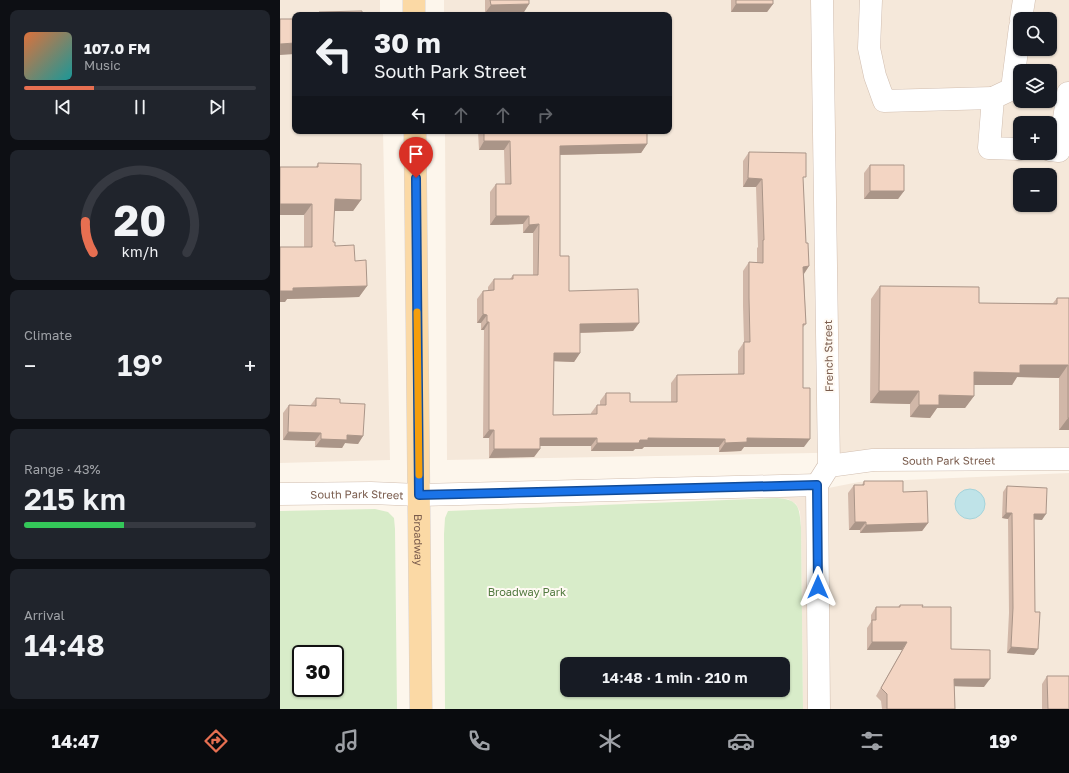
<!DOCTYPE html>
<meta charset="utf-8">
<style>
body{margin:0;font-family:"Golos Text",sans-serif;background:#20242c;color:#f1f3f6;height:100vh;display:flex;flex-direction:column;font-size:15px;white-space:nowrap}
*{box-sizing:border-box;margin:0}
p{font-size:13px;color:#9ea1a6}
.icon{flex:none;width:22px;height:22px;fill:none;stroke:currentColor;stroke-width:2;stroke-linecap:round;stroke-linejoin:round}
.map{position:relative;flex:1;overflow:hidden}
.sheet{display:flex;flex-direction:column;gap:10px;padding:10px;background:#0d0f14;width:280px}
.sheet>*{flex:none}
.hud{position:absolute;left:12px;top:12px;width:380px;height:122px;border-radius:8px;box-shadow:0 1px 3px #0004;background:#171b24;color:#f1f3f6;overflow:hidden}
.fabs{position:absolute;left:733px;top:12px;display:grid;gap:8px}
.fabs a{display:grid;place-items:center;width:44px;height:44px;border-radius:8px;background:#171b24;box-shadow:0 1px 3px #0004;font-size:20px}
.speed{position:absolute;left:12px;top:645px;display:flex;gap:8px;font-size:20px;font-weight:700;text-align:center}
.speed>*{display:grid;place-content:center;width:52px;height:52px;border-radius:50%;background:#171b24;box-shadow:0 1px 3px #0004;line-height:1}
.speed .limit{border:2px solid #111;border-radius:6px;background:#fff;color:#111}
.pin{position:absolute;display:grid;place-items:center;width:34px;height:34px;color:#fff;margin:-41px -17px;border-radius:50% 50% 50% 0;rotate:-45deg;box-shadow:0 0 4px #0007}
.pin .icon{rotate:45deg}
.me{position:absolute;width:44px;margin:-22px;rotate:0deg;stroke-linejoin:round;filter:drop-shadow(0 0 3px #0008)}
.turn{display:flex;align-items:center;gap:14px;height:84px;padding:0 16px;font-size:18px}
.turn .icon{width:52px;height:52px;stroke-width:2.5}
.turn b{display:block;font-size:28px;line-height:34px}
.lanes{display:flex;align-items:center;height:38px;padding:0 16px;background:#0003;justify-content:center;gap:20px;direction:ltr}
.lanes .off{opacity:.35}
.big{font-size:30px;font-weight:600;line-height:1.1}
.sheet .widget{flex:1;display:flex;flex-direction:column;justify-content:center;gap:6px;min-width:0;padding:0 14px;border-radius:8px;background:#20242c}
.sheet .dial{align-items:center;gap:0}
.dial svg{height:104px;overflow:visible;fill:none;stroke:#363941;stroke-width:7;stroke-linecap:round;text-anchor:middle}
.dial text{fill:#f1f3f6;stroke:none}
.song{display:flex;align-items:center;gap:12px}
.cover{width:48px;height:48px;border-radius:6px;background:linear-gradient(135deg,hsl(20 70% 55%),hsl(180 70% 35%))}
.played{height:4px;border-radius:2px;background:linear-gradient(90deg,#e76f51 30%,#363941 30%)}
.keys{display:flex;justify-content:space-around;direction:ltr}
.heat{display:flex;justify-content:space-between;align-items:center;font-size:22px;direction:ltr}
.charge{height:6px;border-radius:3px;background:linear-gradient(90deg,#34c759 43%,#363941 0)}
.trip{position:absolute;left:280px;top:657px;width:230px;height:40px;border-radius:8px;background:#171b24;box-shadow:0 1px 3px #0004;font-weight:600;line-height:40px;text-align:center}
.menu{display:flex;height:64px;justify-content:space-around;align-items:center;background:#090b0e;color:#9ea1a6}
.menu .icon{width:28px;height:28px}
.menu .current{color:#e76f51}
.menu b{font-size:18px;color:#f1f3f6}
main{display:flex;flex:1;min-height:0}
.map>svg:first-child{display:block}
.residential{fill:#f5e8da;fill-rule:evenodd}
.green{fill:#d8ecc9;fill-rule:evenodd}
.water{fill:#bfe3e8;stroke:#a5d3da}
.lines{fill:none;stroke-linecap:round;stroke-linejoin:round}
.minor-casing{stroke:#d1beb0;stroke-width:23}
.major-casing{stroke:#dad1cd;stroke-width:23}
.minor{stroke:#fff;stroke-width:22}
.major{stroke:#fbd9a5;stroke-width:22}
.wall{fill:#d1b7a8}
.shaded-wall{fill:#aa9588}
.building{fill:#f3d5c3;stroke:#aa9588}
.route-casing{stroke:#114b97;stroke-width:10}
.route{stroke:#1a73e8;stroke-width:7}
.slow{stroke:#f59e0b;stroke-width:7}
.labels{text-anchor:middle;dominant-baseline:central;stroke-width:4;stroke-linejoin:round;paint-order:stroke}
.street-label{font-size:11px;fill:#7a5c4d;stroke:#fffaf3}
.park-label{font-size:11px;fill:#537a41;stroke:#fffaf3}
</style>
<main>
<section class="sheet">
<div class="widget">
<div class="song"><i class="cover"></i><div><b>107.0 FM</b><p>Music</p></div></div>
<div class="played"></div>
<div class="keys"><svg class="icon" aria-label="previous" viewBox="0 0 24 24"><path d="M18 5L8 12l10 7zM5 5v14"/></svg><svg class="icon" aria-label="pause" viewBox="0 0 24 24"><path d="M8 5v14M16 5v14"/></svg><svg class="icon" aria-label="next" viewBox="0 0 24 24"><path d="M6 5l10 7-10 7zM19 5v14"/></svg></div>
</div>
<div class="widget dial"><svg viewBox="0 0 100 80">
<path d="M14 69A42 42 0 1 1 86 69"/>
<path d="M14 69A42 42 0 0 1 8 45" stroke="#e76f51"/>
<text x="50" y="56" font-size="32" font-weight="700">20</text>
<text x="50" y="72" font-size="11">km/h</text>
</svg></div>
<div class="widget"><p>Climate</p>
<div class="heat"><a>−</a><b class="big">19°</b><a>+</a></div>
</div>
<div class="widget"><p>Range · 43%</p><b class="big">215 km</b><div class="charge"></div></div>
<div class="widget"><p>Arrival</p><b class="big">14:48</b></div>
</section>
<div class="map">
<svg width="789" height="709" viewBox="0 0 789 709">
<rect width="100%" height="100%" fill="#fdf6ec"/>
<!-- residential -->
<path class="residential" d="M 0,0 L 100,0 L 100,15 L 15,15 L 15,131 L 103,131 L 110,460 L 0,463 Z
M 164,0 L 789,0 L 789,448 L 167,460 L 165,131 L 389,131 L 389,15 L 164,15 ZM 740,19 L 770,19 L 770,49 L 740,49 ZM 740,71 L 770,71 L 770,101 L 740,101 ZM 740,123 L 770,123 L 770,153 L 740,153 ZM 740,175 L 770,175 L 770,205 L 740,205 Z
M 789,473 L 789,709 L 523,709 L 521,527 L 520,512 L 516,504 L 508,499 L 497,498 L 579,482 Z"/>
<!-- green -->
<path class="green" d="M 497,498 C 519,500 519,506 521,527 L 523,709 L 165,709 L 164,534 L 165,518 L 168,511 ZM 287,664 L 503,664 L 503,690 L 287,690 Z
M 95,509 L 108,512 L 114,518 L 115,529 L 117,709 L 0,709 L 0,511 ZM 21,654 L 55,654 L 55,688 L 21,688 Z"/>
<!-- water -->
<path class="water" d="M675 504a15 15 0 1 1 30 0a15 15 0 1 1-30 0Z"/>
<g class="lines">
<!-- minor casing -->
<g class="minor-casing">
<g id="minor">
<path d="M 591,0 L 589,48 L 595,76 L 604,101 L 713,98"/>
<path d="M 741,19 L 744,0"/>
<path d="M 740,27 L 732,89 L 740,90"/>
<path d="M 732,89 L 713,98 L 709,148 L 740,149"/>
<path d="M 770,150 L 779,151 L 788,93"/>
<path id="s1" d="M 549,466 L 593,460 L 789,459"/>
<path id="s2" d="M 0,494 L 91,493 L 139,495 L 537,485"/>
<path d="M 539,709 L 537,485 L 549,466 L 542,0"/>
</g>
</g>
<!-- major casing -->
<g class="major-casing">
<g id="major">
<path d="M 134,0 L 134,15"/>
<path id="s3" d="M 135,131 L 141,709"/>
</g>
</g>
<!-- minor -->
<use href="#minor" class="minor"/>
<!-- major -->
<use href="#major" class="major"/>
</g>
<!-- wall -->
<path class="wall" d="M 205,0 L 249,0 L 249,4 L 244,12 L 205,13 Z
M 451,0 L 493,0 L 493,4 L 487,12 L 451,12 Z
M 198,131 L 367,131 L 367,144 L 361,153 L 280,155 L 280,256 L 289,291 L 359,323 L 353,331 L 300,333 L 300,353 L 294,362 L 273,361 L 273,415 L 311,414 L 311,413 L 317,405 L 320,405 L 320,401 L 326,393 L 350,402 L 391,402 L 391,383 L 397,375 L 458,374 L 458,351 L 464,342 L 463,306 L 463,271 L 469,262 L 477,262 L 477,248 L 478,247 L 476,187 L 463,187 L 463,161 L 469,152 L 523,181 L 526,243 L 529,266 L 524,274 L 526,324 L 523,327 L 523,388 L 524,447 L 464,447 L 461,451 L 439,452 L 439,447 L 364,447 L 362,449 L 355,449 L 353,451 L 311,451 L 311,446 L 260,446 L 260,449 L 254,457 L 209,458 L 209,438 L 203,438 L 204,330 L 201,330 L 201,323 L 197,323 L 197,299 L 203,291 L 208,291 L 208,287 L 214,279 L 230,279 L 233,275 L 253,275 L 253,233 L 243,233 L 243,224 L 210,225 L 210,192 L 216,184 L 225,184 L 224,150 L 199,150 Z
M 38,163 L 81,200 L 73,211 L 54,211 L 53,242 L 55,246 L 75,261 L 87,286 L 79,297 L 7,299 L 5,302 L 24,247 L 24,215 L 36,167 Z
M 590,165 L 624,191 L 618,199 L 584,199 L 584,173 Z
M 600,286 L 699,303 L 773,303 L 777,298 L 789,298 L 789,430 L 779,430 L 779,378 L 737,377 L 732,385 L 694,385 L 694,396 L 685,408 L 657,408 L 650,418 L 630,417 L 630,404 L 590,403 L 591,299 Z
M 36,398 L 60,403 L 83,436 L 78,444 L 65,443 L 62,448 L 35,447 L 35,441 L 3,440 L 3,413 L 9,405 L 30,406 Z
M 584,481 L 623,492 L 648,523 L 642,531 L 580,533 L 580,530 L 569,530 L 568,493 L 574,485 L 582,485 Z
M 727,486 L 762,520 L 754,519 L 754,655 L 727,653 L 729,613 L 728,519 L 722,518 L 723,492 Z
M 620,605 L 642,607 L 671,649 L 704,687 L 674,686 L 675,709 L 602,709 L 601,701 L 596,696 L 622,650 L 587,650 L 587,628 L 591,622 L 591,615 L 596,607 L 618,607 Z
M 767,676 L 789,709 L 762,709 L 762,684 Z"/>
<!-- shaded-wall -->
<path class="shaded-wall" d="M 249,4 L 244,12 L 205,13 L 211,5 Z
M 456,4 L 493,4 L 487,12 L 451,12 Z
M 15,43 L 15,54 L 0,55 L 0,44 Z
M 204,141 L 230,141 L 224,150 L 199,150 Z
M 367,144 L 361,153 L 275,155 L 280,146 Z
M 468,178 L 482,179 L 476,187 L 463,187 Z
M 590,191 L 624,191 L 618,199 L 584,199 Z
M 55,199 L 81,200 L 73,211 L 47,211 Z
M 0,204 L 32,204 L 24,215 L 0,215 Z
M 216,216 L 249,216 L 243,224 L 210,225 Z
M 259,224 L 253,233 L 243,233 L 249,225 Z
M 529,266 L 523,275 L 523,267 Z
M 87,286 L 79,297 L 7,299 L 5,302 L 0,302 L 0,291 L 13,288 Z
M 203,314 L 207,315 L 201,323 L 197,323 Z
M 207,322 L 209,322 L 204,330 L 201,330 Z
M 359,323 L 353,331 L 294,333 L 300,324 Z
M 274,353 L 300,353 L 294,362 L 268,361 Z
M 740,365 L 788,365 L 779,378 L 737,377 L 732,385 L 685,385 L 694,372 Z
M 599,391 L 639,391 L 630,404 L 590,403 Z
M 659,395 L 694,396 L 685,408 L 657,408 L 650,418 L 630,417 L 639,405 Z
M 788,418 L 789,418 L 789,430 L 779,430 Z
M 209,430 L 214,430 L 209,438 L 203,438 Z
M 8,432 L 41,433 L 35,441 L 3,440 Z
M 67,435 L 83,436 L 78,444 L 65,443 L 62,448 L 35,447 L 41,439 Z
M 260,438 L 317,438 L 311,446 L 254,446 Z
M 368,438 L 445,439 L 439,447 L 364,447 L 362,449 L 355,449 L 353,451 L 311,451 L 317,443 L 360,440 Z
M 467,438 L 530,439 L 524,447 L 464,447 L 461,451 L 439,452 L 445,443 Z
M 214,449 L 260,449 L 254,457 L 209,458 Z
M 726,513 L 732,513 L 728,519 L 722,518 Z
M 754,514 L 766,514 L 762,520 L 750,519 Z
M 575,522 L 586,522 L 580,530 L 569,530 Z
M 648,523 L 642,531 L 580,533 L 586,525 Z
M 592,642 L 627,642 L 622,650 L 587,650 Z
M 731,647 L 758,649 L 754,655 L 727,653 Z
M 674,679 L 710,679 L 704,687 L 668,686 Z"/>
<!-- building -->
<path class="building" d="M 210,0 L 249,0 L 249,4 L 211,5 Z
M 456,0 L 493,0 L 493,4 L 456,4 Z
M 82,11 L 82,15 L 39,15 L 39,12 Z
M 0,19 L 15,19 L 15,43 L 0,44 Z
M 204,131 L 367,131 L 367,144 L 280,146 L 280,256 L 289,256 L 289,291 L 358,289 L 359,323 L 300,324 L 300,353 L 274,353 L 273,415 L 317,414 L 317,405 L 326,405 L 326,393 L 350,393 L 350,402 L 397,402 L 397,375 L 464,374 L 464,342 L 470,342 L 469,298 L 469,262 L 483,263 L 483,240 L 484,240 L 482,179 L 468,178 L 469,152 L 526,153 L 526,177 L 523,177 L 526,243 L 528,243 L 529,266 L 523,267 L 526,324 L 523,324 L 523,388 L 530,388 L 530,439 L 467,438 L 467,442 L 445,443 L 445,439 L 368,438 L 368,440 L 360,440 L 359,443 L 317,443 L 317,438 L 260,438 L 260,449 L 214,449 L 214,430 L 209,430 L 209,322 L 207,322 L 207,315 L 203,314 L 203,291 L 214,290 L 214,279 L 233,279 L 233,275 L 258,275 L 259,224 L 249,225 L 249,216 L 216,216 L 216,184 L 231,184 L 230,141 L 204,141 Z
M 38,163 L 81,164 L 81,200 L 55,199 L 53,242 L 55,242 L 55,246 L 74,245 L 75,261 L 86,260 L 87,286 L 13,288 L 13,291 L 0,291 L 0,247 L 32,247 L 32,204 L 0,204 L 0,167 L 38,167 Z
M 590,165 L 624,165 L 624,191 L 590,191 Z
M 600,286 L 699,287 L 699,303 L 777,304 L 777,298 L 789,298 L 789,418 L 788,418 L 788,365 L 740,365 L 740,373 L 694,372 L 694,396 L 659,395 L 659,405 L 639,405 L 639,391 L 599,391 Z
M 36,398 L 60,399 L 60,403 L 85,404 L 83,436 L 67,435 L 67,440 L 41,439 L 41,433 L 8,432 L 9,405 L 36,406 Z
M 584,481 L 623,481 L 623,492 L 647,491 L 648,523 L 586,525 L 586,522 L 575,522 L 574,485 L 584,485 Z
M 727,486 L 767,488 L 766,514 L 754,514 L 755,612 L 760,612 L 758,649 L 731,647 L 733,608 L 732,513 L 726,513 Z
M 620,605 L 643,605 L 642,607 L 671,607 L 671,649 L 710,650 L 710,679 L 674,679 L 675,709 L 607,709 L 607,694 L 601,688 L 627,642 L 592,642 L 592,620 L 596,620 L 596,607 L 620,607 Z
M 767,676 L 789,676 L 789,709 L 768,709 Z"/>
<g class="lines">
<!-- route casing -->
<g class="route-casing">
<path id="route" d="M 136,178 L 139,495 L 537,485 L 538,587"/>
</g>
<!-- route -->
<use href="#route" class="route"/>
<!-- slow -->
<path class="slow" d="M 137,312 L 139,475"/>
</g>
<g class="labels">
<!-- street labels -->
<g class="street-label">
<text transform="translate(548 356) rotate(-91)">French Street</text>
<text stroke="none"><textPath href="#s1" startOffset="120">South Park Street</textPath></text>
<text stroke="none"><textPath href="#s2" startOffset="77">South Park Street</textPath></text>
<text stroke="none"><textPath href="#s3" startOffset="409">Broadway</textPath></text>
</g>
<!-- park labels -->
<g class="park-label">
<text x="247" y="591">Broadway Park</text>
</g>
</g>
</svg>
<div class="fabs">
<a><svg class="icon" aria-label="search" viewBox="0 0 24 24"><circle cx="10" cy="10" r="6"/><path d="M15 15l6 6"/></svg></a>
<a><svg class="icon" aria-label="layers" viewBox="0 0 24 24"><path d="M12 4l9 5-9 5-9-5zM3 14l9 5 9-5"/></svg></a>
<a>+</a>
<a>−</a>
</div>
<div class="speed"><div class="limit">30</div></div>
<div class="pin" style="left:136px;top:178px;background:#d93025"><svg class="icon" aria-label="arrive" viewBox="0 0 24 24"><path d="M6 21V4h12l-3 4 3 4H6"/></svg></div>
<svg class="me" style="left:538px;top:587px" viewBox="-20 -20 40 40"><path d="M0-17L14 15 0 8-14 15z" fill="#1a73e8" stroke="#fff" stroke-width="4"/></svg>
<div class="trip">14:48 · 1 min · 210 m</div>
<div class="hud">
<div class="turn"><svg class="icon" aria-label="left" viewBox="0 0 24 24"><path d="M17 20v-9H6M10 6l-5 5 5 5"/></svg><div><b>30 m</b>South Park Street</div></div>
<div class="lanes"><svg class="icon" aria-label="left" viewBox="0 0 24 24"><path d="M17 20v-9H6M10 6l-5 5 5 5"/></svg><svg class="icon off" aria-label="ahead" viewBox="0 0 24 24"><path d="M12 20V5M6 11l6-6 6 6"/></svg><svg class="icon off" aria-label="ahead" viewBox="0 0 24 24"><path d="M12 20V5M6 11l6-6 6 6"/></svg><svg class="icon off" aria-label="right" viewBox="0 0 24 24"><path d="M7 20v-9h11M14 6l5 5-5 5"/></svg></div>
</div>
</div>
</main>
<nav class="menu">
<b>14:47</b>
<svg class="icon current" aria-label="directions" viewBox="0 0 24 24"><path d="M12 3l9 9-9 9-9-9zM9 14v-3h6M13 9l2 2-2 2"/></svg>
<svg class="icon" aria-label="music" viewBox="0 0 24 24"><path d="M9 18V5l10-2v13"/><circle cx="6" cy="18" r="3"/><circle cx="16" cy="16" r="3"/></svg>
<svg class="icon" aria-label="phone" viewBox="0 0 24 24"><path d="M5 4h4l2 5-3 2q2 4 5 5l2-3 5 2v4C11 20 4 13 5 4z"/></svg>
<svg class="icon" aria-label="climate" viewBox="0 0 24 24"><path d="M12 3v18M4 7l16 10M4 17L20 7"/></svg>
<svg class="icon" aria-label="car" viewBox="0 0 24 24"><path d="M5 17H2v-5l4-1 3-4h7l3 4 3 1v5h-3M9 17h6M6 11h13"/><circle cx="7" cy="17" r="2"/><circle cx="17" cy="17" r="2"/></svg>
<svg class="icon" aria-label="filters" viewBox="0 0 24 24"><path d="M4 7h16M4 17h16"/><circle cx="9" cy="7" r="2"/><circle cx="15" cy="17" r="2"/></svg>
<b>19°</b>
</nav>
